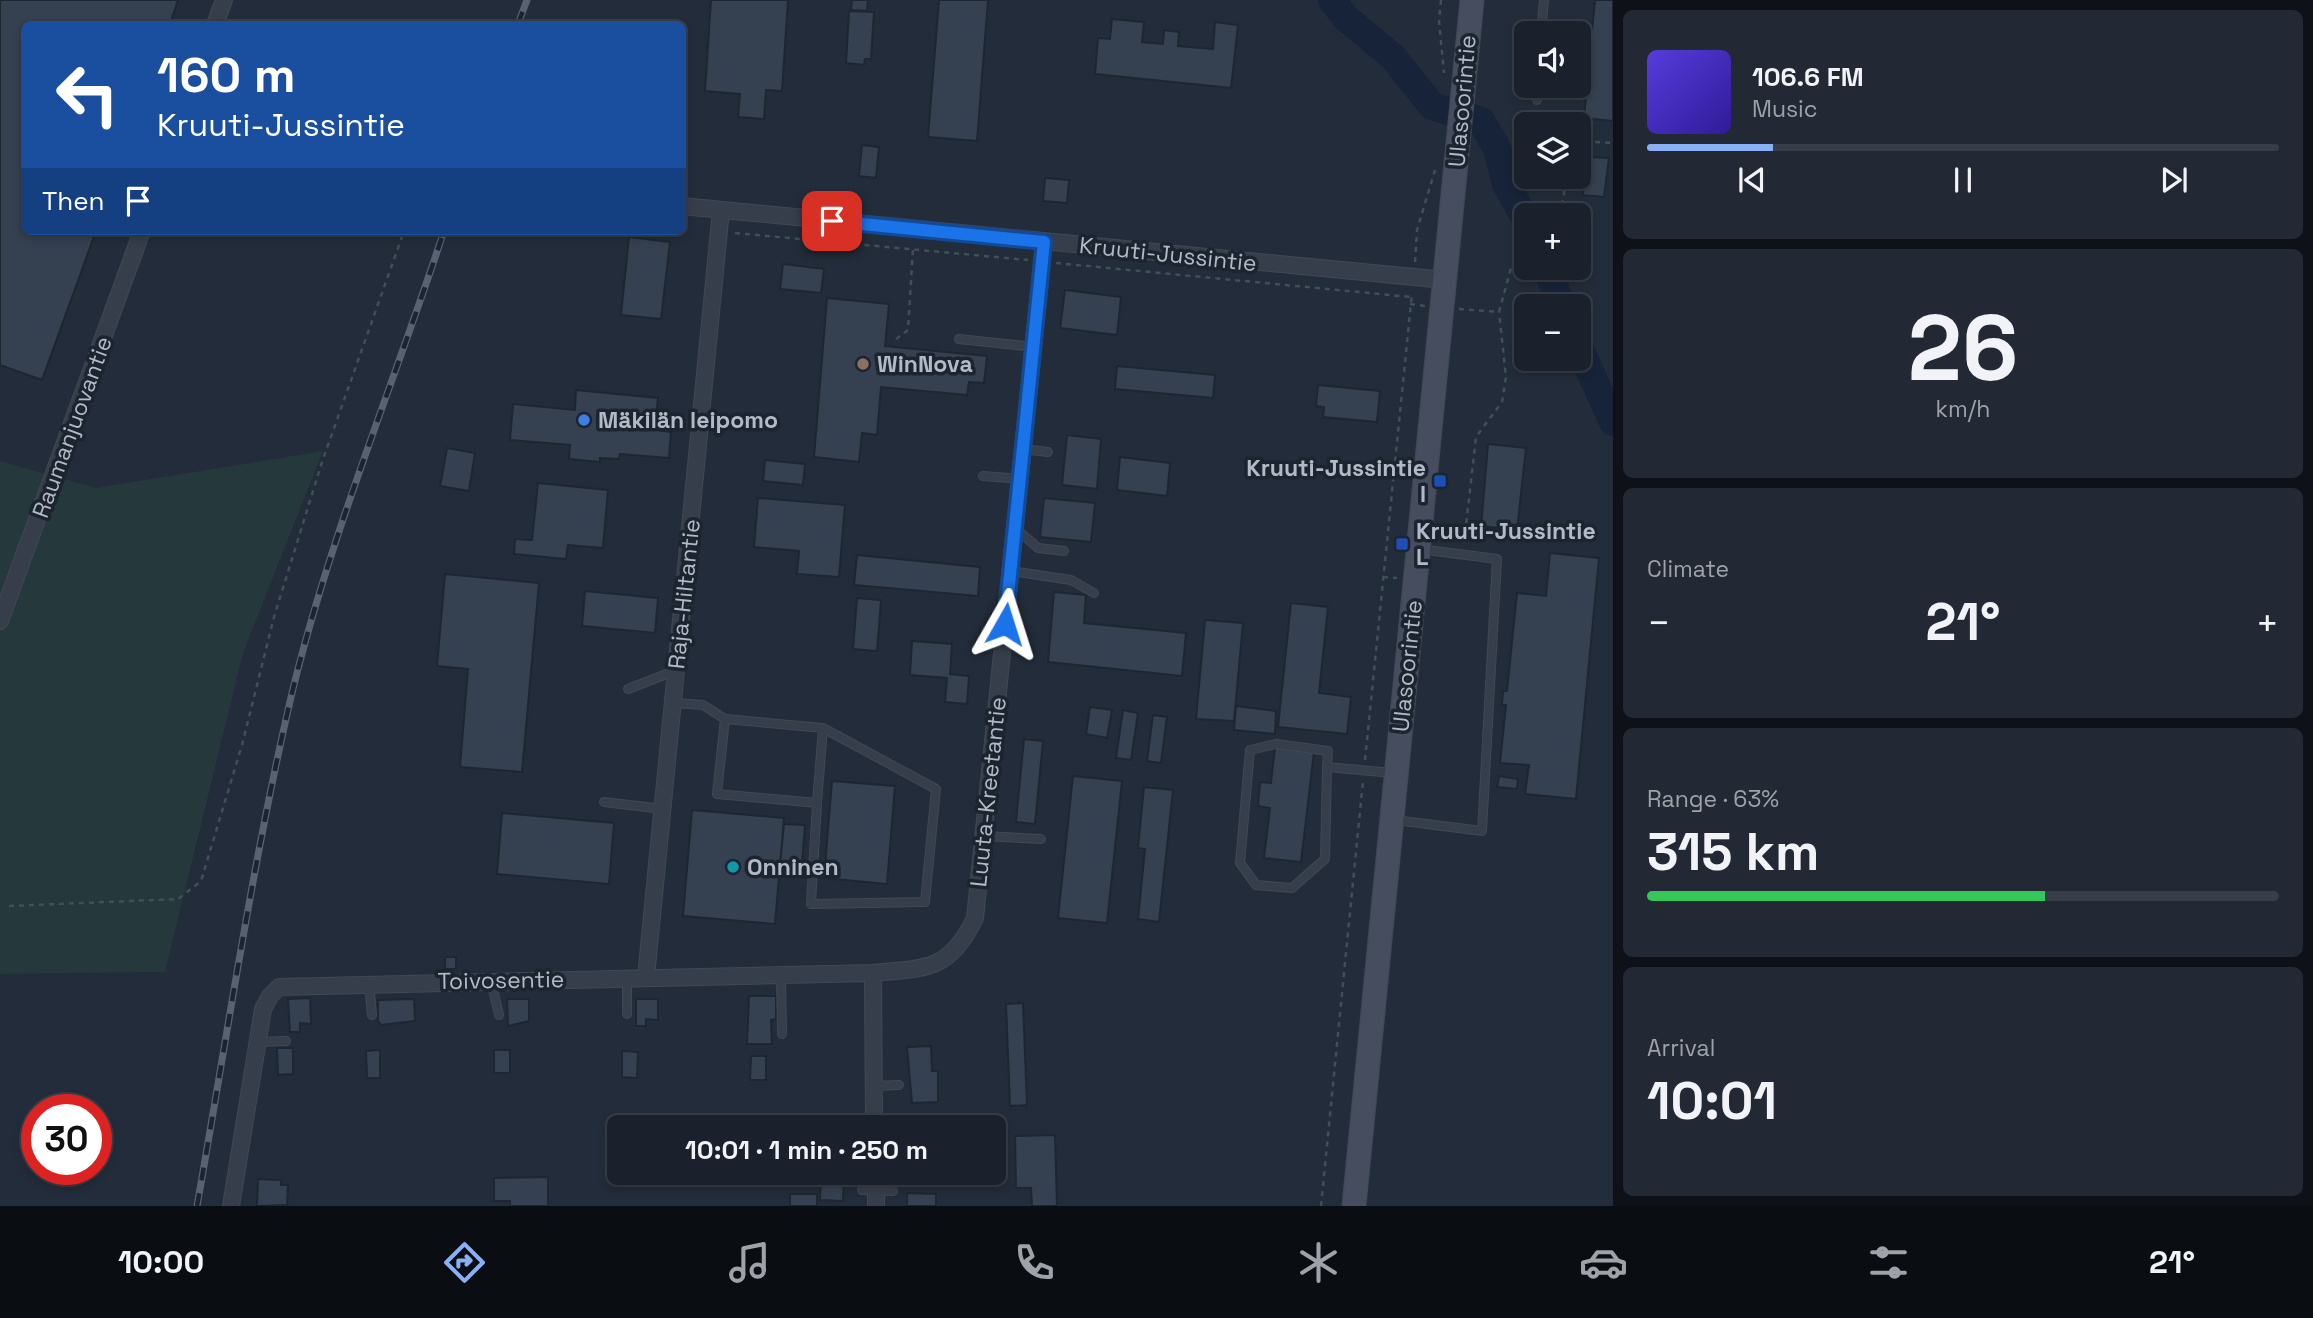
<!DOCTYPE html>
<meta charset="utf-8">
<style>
body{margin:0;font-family:"Space Grotesk",sans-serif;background:#232934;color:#f1f3f6;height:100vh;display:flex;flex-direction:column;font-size:26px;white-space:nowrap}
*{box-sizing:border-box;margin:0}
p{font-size:23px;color:#9fa3a9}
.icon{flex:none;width:38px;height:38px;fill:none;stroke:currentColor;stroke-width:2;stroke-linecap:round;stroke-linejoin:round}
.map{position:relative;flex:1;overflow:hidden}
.side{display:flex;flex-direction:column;gap:10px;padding:10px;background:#0e1218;width:700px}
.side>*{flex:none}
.guide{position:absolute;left:21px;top:21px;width:665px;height:214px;border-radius:10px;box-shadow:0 4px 10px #0003,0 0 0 2px #383e48;background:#1a4fa0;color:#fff;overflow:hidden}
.fabs{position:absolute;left:1514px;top:21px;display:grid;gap:14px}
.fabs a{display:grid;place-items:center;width:77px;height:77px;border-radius:10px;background:#1a212c;box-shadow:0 4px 10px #0003,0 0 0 2px #383e48;font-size:35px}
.speed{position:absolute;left:21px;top:1094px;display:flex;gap:14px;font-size:35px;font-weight:700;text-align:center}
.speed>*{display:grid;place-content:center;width:91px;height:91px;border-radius:50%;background:#1a212c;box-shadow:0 4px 10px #0003,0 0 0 2px #383e48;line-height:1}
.speed .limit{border:10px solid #d22;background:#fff;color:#111}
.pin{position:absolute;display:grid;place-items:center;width:60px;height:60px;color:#fff;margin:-30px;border-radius:14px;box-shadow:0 4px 10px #0006}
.me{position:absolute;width:77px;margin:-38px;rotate:6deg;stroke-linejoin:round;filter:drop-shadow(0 0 5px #0008)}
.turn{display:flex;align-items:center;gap:24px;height:147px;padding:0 21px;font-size:32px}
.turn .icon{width:91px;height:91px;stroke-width:2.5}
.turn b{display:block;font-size:49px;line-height:60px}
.then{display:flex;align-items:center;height:66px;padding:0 21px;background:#0003;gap:14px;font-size:26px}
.big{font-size:52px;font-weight:600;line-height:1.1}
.side .tile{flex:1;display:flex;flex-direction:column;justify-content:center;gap:10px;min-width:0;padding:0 24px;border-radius:10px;background:#232934}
.side .dial{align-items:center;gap:0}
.dial b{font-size:91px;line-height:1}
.song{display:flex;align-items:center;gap:21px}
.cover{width:84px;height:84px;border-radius:10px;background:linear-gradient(135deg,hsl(250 70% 55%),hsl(250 70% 35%))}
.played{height:7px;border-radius:4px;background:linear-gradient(90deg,#89b0f5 20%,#383e48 20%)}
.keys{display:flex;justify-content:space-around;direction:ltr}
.heat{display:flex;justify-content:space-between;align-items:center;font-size:38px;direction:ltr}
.charge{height:10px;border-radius:5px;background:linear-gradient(90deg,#34c759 63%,#383e48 0)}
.trip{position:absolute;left:607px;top:1115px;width:399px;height:70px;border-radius:10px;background:#1a212c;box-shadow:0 4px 10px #0003,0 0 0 2px #383e48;font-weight:600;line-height:70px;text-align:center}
.tab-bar{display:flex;height:112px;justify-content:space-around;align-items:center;background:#0a0d12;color:#9fa3a9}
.tab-bar .icon{width:49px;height:49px}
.tab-bar .current{color:#89b0f5}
.tab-bar b{font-size:32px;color:#f1f3f6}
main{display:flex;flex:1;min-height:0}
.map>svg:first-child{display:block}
.green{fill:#25383c}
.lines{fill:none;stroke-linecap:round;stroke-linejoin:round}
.river{stroke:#172338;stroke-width:28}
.building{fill:#354051;stroke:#1e2632;stroke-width:2}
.lane-casing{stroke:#404854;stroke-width:10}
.street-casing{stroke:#404854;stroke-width:18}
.secondary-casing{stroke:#404854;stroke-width:25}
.path{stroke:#3e5154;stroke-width:2.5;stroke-dasharray:5 5;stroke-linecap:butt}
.lane{stroke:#373e4b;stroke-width:8}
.street{stroke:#373e4b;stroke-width:16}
.secondary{stroke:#454d5e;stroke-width:23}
.rail-casing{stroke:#596272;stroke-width:7}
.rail{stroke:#1c2430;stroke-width:4.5;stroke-dasharray:13;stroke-linecap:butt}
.route-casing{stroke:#114b97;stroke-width:18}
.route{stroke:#1a73e8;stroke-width:12}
.education-dot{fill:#8d6e63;stroke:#1c2430;stroke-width:2.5}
.shop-dot{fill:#3f7fe0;stroke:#1c2430;stroke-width:2.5}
.transit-dot{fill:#1a4fb4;stroke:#1c2430;stroke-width:2.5}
.culture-dot{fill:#0f9aa8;stroke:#1c2430;stroke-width:2.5}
.labels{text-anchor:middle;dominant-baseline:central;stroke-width:7;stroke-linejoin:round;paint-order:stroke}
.street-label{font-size:23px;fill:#b2b9c7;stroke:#1c2430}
.poi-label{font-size:23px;font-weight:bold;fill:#b2b9c7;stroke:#1c2430;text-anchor:start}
</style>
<main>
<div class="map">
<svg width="1613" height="1206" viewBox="0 0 1613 1206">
<rect width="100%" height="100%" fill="#232c3a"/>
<!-- green -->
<path class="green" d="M 323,451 L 243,653 L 165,972 L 0,974 L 0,461 L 96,488 Z"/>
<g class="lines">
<!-- river -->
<path class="river" d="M 1332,0 L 1346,18 L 1393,57 L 1432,106 L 1481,121 L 1497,148 L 1506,184 L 1526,220
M 1546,268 L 1562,306
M 1578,345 L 1613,422"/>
</g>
<!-- building -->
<path class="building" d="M 0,0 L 178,0 L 170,24 L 24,24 L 24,231 L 96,231 L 42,380 L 0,365 Z
M 711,0 L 788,0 L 782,91 L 766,90 L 764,119 L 738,117 L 740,94 L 705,91 Z
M 852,0 L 868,0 L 867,11 L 851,10 Z
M 939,0 L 988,0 L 977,141 L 928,137 Z
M 1595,0 L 1613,0 L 1613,121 L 1584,118 Z
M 849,11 L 874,12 L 871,59 L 865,59 L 864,65 L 846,63 Z
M 1112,19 L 1144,22 L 1142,42 L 1163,44 L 1164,30 L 1179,32 L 1178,46 L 1213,49 L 1215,22 L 1238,25 L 1231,88 L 1095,74 L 1098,38 L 1110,39 Z
M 862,145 L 879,147 L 876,178 L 859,176 Z
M 1587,157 L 1609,158 L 1604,197 L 1583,195 Z
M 1045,178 L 1069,180 L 1067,203 L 1043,201 Z
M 629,237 L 670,242 L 661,319 L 621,315 Z
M 783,264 L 824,269 L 821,293 L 780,289 Z
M 1065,290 L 1121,297 L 1117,335 L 1060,328 Z
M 827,298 L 889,304 L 885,346 L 987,356 L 984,383 L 969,382 L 967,395 L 881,387 L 877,435 L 862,433 L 859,462 L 814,457 Z
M 1117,366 L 1215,375 L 1213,398 L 1115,389 Z
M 1318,385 L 1380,391 L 1377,422 L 1323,417 L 1324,407 L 1316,406 Z
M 576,390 L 658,398 L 655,430 L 671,432 L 669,458 L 620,454 L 619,459 L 600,458 L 600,462 L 569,459 L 570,445 L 510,440 L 513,404 L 575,410 Z
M 1067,435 L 1101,439 L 1097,489 L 1062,485 Z
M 1488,444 L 1526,448 L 1517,530 L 1481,526 Z
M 447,448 L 475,453 L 469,491 L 440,486 Z
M 1120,457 L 1170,463 L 1167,496 L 1117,490 Z
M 765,460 L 805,464 L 803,485 L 763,481 Z
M 538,483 L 608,490 L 603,548 L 568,545 L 566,559 L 514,554 L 515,539 L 532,540 Z
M 758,498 L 845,505 L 839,577 L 797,574 L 799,551 L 754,547 Z
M 1044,498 L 1095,503 L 1091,542 L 1040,537 Z
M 1550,553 L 1599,558 L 1576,799 L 1525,794 L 1529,765 L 1500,763 L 1506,705 L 1502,705 L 1503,691 L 1507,691 L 1517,593 L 1546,596 Z
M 857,555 L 980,567 L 978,596 L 854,585 Z
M 445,574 L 539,583 L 522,772 L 460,767 L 468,669 L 437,666 Z
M 585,591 L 658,598 L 655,633 L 582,626 Z
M 1054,592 L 1086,595 L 1084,623 L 1186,633 L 1182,676 L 1048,662 Z
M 857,598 L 881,600 L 877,651 L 853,649 Z
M 1291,603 L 1328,607 L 1319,693 L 1351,697 L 1347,734 L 1278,727 Z
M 1205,620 L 1243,623 L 1234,721 L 1196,719 Z
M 912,641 L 952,644 L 950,674 L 969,676 L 967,704 L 945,702 L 947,678 L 910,675 Z
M 1236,706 L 1276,711 L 1275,734 L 1234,730 Z
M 1090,707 L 1112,710 L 1107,738 L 1086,734 Z
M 1123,710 L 1138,713 L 1131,760 L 1116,758 Z
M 1153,715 L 1167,717 L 1161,763 L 1147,761 Z
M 1024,739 L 1043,741 L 1035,824 L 1016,822 Z
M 1275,747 L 1314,752 L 1301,862 L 1264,858 L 1270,808 L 1258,806 L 1260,782 L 1271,783 Z
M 1073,776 L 1122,781 L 1107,923 L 1058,918 Z
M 1499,776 L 1518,779 L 1517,789 L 1497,787 Z
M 832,781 L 895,786 L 887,884 L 824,878 Z
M 1144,787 L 1173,790 L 1159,922 L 1138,919 L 1145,849 L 1138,848 Z
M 692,810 L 784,818 L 775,924 L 683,916 Z
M 502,813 L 614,823 L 609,884 L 497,874 Z
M 784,824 L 805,825 L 801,876 L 779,875 Z
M 445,957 L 456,957 L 456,969 L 445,969 Z
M 749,996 L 776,996 L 776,1019 L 771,1020 L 772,1044 L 747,1044 Z
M 310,998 L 311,1024 L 300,1023 L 300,1032 L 290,1032 L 288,999 Z
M 414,999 L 415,1021 L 381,1025 L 378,1021 L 378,1000 Z
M 507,999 L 529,999 L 529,1021 L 508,1026 Z
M 636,999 L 658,999 L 658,1020 L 646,1019 L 646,1026 L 636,1026 Z
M 1023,1003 L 1027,1105 L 1010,1106 L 1006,1004 Z
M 931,1046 L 932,1071 L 938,1071 L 938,1102 L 912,1103 L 907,1047 Z
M 277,1048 L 293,1048 L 293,1074 L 278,1075 Z
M 380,1050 L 380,1078 L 367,1078 L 366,1051 Z
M 494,1050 L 510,1050 L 510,1073 L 494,1073 Z
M 622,1051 L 638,1052 L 637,1078 L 622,1077 Z
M 751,1056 L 766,1056 L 766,1080 L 750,1080 Z
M 1055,1135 L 1057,1206 L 1032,1206 L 1031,1188 L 1016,1188 L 1015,1136 Z
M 821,1175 L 844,1175 L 843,1201 L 820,1200 Z
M 548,1177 L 548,1206 L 510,1206 L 510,1201 L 494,1201 L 494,1178 Z
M 258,1179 L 281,1180 L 281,1185 L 288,1185 L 287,1205 L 257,1206 Z
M 907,1193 L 936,1194 L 936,1206 L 907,1206 Z
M 790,1194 L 817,1194 L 817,1206 L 790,1206 Z"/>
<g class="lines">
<!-- lane casing -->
<g class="lane-casing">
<path id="lane" d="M 1541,33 L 1544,0
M 1537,100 L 1538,86
M 959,339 L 1034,347
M 1023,449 L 1048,452
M 983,476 L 1020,479
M 1015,528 L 1038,548 L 1064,551
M 1011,571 L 1071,580 L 1094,593
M 628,689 L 677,670
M 674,703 L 703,705 L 725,719 L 717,794 L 817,803 L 823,728 L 725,719
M 1327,767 L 1328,751 L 1276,744 L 1250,750 L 1240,863 L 1256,885 L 1292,888 L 1325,859 L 1327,767 L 1393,773
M 604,802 L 663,809
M 817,803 L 811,904 L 925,902 L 936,789 L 823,728
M 1395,820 L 1482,831 L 1497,559 L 1419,549
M 984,836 L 1041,839
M 781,975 L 782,1034
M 627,978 L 627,1014
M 491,981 L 499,1015
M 369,983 L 372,1015
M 258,1042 L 286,1041
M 873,1086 L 899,1085
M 862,1190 L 893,1191"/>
</g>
<!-- street casing -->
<g class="street-casing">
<path id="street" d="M 215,24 L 224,0
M 682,206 L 1445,280
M 0,621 L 142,231
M 873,973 L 874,1127
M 646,977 L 721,210
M 876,1172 L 876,1206
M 231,1206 L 263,1009 L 270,996 L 279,987 L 873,973 C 926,968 950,971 975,918 L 1044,242"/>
</g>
<!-- secondary casing -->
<g class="secondary-casing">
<path id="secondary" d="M 1354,1206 L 1472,0"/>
</g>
<!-- path -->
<path class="path" d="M 1441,0 L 1439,21 L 1444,73
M 1578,146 L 1581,141 L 1613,143
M 1560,215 L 1567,177
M 735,233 L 1028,260
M 1415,262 L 1417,230 L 1435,170
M 1056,263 L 1411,297
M 1410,304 L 1425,306
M 1459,309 L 1499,312 L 1511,268 L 1526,255
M 896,339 L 908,330 L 913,249
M 1464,543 L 1476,437 L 1502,402 L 1506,377 L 1499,312
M 1383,577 L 1397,578
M 1365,760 L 1412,293
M 9,906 L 178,899 L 201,881 L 242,745 L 274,617 L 322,462 L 404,231
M 1321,1206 L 1363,781"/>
<!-- lane -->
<use href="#lane" class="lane"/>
<!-- street -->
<use href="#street" class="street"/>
<!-- secondary -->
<use href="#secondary" class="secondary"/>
<!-- rail casing -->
<g class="rail-casing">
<path id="rail" d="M 518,24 L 527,0
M 197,1206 C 227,1037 252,865 291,697 C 329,538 393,386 444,231"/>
</g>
<!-- rail -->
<use href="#rail" class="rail"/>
</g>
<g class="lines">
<!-- route casing -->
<g class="route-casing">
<path id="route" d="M 832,221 L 1044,242 L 1005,624"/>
</g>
<!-- route -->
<use href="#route" class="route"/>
</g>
<!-- markers -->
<circle class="education-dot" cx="863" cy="364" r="7"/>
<circle class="shop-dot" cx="584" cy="420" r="7"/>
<g class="transit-dot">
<rect x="1433" y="474" width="14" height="14" rx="3.5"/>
<rect x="1395" y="537" width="14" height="14" rx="3.5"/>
</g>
<circle class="culture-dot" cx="733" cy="867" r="7"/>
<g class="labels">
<!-- street labels -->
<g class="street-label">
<text transform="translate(1462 101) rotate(-85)">Ulasoorintie</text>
<text transform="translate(1168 254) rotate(6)">Kruuti-Jussintie</text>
<text transform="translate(72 427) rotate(-70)">Raumanjuovantie</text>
<text transform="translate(684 594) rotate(-84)">Raja-Hiltantie</text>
<text transform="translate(1407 666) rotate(-84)">Ulasoorintie</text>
<text transform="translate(988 792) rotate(-84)">Luuta-Kreetantie</text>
<text transform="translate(501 980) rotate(-1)">Toivosentie</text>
</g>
<!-- poi labels -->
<g class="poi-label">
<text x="877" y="364">WinNova</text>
<text x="598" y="420">Mäkilän leipomo</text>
<text x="1426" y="468" text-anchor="end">Kruuti-Jussintie<tspan x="1426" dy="26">I</tspan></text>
<text x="1416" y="531">Kruuti-Jussintie<tspan x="1416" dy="26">L</tspan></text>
<text x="747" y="867">Onninen</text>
</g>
</g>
</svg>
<div class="fabs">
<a><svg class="icon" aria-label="sound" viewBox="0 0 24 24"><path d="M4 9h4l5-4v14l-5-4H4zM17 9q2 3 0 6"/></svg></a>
<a><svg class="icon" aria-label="layers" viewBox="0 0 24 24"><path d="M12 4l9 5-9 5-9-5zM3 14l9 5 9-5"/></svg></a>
<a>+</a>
<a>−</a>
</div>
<div class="speed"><div class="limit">30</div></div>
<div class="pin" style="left:832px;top:221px;background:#d93025"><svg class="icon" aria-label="arrive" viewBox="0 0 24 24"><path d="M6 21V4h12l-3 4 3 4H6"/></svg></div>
<svg class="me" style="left:1005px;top:624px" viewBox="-20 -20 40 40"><path d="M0-17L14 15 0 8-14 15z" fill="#1a73e8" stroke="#fff" stroke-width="4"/></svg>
<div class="trip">10:01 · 1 min · 250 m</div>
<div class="guide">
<div class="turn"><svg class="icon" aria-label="left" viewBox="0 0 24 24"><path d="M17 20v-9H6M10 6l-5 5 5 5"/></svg><div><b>160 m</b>Kruuti-Jussintie</div></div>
<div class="then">Then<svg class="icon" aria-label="arrive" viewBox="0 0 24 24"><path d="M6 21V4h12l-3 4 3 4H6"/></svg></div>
</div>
</div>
<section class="side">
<div class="tile">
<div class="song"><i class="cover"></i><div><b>106.6 FM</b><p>Music</p></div></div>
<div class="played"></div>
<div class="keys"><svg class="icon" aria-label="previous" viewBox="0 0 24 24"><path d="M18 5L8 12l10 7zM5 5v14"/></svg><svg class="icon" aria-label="pause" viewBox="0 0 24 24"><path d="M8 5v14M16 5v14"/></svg><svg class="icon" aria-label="next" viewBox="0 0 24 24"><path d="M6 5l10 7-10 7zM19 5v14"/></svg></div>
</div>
<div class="tile dial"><b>26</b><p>km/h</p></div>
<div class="tile"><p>Climate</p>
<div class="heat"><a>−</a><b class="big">21°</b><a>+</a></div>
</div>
<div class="tile"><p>Range · 63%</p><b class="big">315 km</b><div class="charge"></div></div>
<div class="tile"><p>Arrival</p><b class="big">10:01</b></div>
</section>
</main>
<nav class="tab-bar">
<b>10:00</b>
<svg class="icon current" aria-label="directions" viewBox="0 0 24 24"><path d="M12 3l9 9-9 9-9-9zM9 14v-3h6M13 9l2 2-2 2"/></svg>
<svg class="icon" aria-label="music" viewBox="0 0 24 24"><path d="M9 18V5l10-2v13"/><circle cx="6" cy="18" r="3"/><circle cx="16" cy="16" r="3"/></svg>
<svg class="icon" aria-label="phone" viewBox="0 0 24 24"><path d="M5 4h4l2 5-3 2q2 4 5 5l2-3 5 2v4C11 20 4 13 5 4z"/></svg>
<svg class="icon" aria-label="climate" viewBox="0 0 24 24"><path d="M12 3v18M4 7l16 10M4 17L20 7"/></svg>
<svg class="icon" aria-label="car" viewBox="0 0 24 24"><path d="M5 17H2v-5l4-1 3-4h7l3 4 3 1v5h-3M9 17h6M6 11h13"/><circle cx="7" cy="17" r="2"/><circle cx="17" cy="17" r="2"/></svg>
<svg class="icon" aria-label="filters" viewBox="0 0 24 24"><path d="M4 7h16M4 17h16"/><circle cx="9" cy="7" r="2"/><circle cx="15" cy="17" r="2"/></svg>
<b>21°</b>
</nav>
